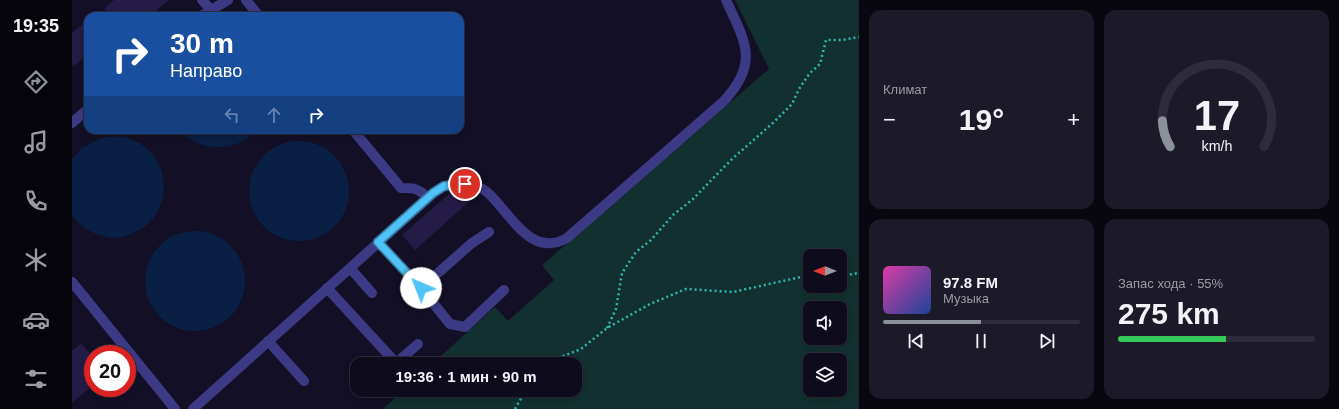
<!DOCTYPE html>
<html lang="ru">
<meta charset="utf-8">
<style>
body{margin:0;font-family:Helvetica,sans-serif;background:#1c1929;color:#f1f3f6;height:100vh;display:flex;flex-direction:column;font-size:15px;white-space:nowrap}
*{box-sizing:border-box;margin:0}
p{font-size:13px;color:#9b9ba3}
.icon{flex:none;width:22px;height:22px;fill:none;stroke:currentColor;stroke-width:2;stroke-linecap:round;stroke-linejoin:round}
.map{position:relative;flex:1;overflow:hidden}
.panel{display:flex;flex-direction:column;gap:10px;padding:10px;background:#08060f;width:480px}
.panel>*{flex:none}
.guide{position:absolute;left:12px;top:12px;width:380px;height:122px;border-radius:12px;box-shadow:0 2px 6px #0003,0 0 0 1px #2e2b3b;background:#1a4fa0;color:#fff;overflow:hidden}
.needle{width:26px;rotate:270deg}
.tools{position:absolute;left:731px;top:249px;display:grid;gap:8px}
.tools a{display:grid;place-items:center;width:44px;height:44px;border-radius:8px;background:#0e0b1c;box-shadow:0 2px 6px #0003,0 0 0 1px #2e2b3b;font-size:20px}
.speed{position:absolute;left:12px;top:345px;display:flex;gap:8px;font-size:20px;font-weight:700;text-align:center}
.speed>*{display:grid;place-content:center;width:52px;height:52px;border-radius:50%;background:#0e0b1c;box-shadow:0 2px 6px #0003,0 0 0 1px #2e2b3b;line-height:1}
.speed .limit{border:6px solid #d22;background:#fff;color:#111}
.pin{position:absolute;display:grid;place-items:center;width:34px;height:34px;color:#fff;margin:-17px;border:2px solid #fff;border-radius:50%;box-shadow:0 1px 4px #0007}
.me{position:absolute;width:44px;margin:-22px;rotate:316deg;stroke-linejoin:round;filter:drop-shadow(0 0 3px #0008)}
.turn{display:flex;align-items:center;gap:14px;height:84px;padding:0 20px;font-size:18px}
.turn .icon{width:52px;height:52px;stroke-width:2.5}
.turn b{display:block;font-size:28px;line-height:34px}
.lanes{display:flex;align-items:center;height:38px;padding:0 20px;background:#0003;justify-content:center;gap:20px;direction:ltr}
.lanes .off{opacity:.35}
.big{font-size:30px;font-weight:700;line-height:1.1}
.panel .tile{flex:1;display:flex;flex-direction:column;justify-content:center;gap:6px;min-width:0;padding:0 14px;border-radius:12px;background:#1c1929}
.panel .dial{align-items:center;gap:0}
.dial svg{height:104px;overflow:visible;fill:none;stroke:#2e2b3b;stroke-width:7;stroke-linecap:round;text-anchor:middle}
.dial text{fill:#f1f3f6;stroke:none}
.song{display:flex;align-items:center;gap:12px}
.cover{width:48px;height:48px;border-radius:6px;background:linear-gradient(135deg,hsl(320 70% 55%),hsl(220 70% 35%))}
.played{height:4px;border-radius:2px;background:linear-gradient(90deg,#8c9099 50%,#2e2b3b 50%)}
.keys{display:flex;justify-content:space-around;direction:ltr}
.heat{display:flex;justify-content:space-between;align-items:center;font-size:22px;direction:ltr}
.charge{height:6px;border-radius:3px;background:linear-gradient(90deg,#34c759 55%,#2e2b3b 0)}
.panel .tiles{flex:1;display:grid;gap:10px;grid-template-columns:repeat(2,1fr)}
.trip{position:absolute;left:278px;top:357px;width:232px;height:40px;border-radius:12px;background:#0e0b1c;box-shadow:0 2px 6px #0003,0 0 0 1px #2e2b3b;font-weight:700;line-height:40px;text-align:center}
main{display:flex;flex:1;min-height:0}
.tab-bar{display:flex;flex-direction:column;width:72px;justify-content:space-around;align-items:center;background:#06040b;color:#9b9ba3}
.tab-bar .icon{width:28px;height:28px}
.tab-bar .current{color:#8c9099}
.tab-bar b{font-size:18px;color:#f1f3f6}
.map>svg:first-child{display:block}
.green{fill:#12302f;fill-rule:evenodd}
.water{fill:#0a1f44}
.building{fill:#241b47}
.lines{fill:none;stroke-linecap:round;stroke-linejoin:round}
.path{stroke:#2fb8b0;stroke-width:2.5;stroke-dasharray:2 3;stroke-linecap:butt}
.minor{stroke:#3d3a85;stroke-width:10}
.route-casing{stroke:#337fa1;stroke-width:10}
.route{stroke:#4fc3f7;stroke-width:7}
</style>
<main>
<nav class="tab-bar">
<b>19:35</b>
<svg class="icon current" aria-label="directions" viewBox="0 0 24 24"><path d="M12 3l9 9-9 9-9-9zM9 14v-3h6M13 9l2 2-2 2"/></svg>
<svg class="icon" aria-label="music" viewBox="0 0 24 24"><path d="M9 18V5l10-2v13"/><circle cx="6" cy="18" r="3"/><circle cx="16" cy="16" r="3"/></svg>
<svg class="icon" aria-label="phone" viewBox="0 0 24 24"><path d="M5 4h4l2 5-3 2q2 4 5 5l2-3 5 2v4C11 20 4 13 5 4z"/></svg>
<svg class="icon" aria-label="climate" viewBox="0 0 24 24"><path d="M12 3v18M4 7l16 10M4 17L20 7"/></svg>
<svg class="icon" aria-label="car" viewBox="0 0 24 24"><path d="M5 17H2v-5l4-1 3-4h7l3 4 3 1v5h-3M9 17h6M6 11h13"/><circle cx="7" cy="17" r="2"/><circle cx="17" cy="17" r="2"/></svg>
<svg class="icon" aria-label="filters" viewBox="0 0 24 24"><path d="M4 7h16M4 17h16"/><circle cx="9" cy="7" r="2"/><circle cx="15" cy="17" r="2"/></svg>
</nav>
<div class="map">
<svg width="787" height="409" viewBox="0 0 787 409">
<rect width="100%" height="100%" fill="#130f26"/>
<!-- green -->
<path class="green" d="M 663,0 L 787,0 L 787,409 L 311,409 L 332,390 L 503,390 L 503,364 L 360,364 L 423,307 L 436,321 L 482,280 L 470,265 L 697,69 ZM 738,256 L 768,256 L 768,286 L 738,286 ZM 738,308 L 768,308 L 768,338 L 738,338 ZM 738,360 L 768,360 L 768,390 L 738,390 Z"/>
<!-- water -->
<path class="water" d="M 108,130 L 184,130 C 181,133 178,136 174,139 C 154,153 123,149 108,130 Z
M 32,137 C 38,137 44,136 50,137 C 100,145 107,214 61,233 C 55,236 48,238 41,238 C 37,238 32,236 29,235 C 20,234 3,223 0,214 C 0,211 0,205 0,202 C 0,188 0,174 0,159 L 10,148 Z
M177 191a50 50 0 1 1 100 0a50 50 0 1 1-100 0Z
M73 281a50 50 0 1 1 100 0a50 50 0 1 1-100 0Z"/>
<!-- building -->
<path class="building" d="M 42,0 L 97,0 L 78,16 L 38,16 L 32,9 Z
M 13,22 L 16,26 L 16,54 L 2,66 L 0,63 L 0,33 Z
M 385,187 L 398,201 L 343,250 L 330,235 Z
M 9,343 L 21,357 L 21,385 L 0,403 L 0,351 Z"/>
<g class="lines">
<!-- path -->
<path class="path" d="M 768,276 L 787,273
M 535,328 L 544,309 L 550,273 L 564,252 L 579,240 L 601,215 L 620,200 L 660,159 L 702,122 L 720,104 L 727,89 L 738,73 L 748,64 L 754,40 L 770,40 L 787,37
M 478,364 L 486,358 L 509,349 L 535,328 L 578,304 L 614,289 L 661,292 L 738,275
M 443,409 L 454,390"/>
<!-- minor -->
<path class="minor" d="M 130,0 L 139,10
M 174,0 L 187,16
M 129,16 L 156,0
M 0,123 L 16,109
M 281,130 L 329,188 C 342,188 346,188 356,198
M 306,242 L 349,288 L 378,324 L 393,327 L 432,290
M 278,268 L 300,293
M 0,282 L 103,409
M 255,288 L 324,363 L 346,344
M 349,288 L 400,243 L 417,232
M 196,341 L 232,381
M 121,409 L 356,198 C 360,194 365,190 371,187 C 384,181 404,183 415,192 C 438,212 458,259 495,238 L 652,101 C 688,62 673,42 654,0"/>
</g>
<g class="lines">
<!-- route casing -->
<g class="route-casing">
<path id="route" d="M 349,288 L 306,242 L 361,193 L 372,186 L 393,184"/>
</g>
<!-- route -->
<use href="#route" class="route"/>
</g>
</svg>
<div class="tools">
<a><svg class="needle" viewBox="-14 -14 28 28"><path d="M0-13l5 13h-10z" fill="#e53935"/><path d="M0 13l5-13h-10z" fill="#9b9ba3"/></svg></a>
<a><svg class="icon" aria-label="sound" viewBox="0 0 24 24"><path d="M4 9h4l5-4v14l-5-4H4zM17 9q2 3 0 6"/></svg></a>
<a><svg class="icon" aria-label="layers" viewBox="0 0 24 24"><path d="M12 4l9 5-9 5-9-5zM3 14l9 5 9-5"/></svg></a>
</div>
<div class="speed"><div class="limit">20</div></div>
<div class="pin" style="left:393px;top:184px;background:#d93025"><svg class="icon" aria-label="arrive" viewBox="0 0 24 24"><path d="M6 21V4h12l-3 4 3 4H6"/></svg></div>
<svg class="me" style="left:349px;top:288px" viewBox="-20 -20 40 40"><circle r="19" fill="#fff"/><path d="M0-13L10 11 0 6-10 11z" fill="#4fc3f7"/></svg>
<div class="trip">19:36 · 1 мин · 90 m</div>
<div class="guide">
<div class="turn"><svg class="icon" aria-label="right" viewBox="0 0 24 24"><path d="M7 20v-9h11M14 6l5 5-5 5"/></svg><div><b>30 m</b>Направо</div></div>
<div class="lanes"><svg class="icon off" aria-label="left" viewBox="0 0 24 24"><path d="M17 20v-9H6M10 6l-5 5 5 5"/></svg><svg class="icon off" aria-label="ahead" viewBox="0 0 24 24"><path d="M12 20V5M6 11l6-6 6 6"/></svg><svg class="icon" aria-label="right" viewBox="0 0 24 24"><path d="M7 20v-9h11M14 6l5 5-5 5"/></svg></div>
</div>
</div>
<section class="panel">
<div class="tiles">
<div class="tile"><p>Климат</p>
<div class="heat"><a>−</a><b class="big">19°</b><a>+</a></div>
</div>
<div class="tile dial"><svg viewBox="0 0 100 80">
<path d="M14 69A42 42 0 1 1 86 69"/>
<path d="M14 69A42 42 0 0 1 8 49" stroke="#8c9099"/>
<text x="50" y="56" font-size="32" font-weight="700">17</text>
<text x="50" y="72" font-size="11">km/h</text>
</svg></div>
<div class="tile">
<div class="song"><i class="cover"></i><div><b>97.8 FM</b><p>Музыка</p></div></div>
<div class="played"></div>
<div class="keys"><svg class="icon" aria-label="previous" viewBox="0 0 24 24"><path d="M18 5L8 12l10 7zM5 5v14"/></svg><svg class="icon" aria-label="pause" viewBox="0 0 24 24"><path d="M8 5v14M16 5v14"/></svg><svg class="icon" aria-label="next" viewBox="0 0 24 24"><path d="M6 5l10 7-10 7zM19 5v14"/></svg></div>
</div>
<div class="tile"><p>Запас хода · 55%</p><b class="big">275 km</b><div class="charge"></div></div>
</div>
</section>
</main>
